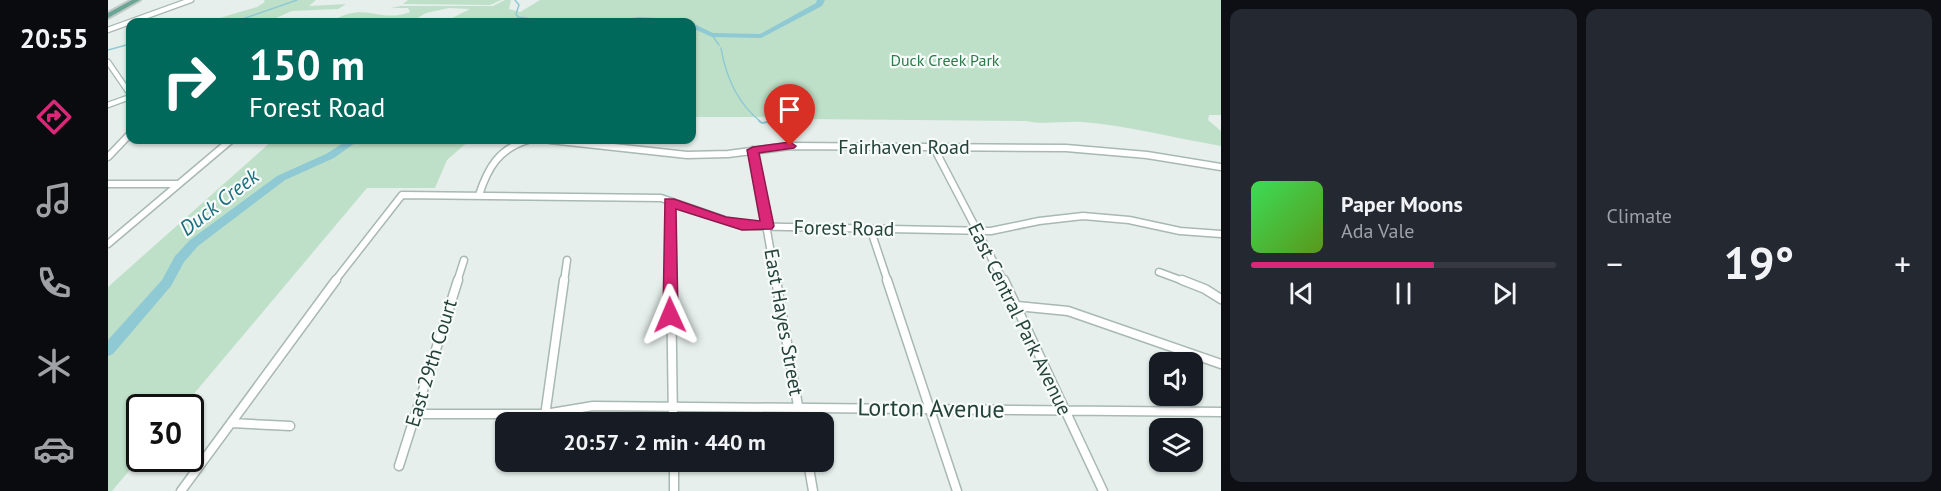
<!DOCTYPE html>
<meta charset="utf-8">
<style>
body{margin:0;font-family:"PT Sans",sans-serif;background:#242831;color:#f1f3f6;height:100vh;display:flex;flex-direction:column;font-size:22px;white-space:nowrap}
*{box-sizing:border-box;margin:0}
p{font-size:20px;color:#9ea1a6}
.icon{flex:none;width:33px;height:33px;fill:none;stroke:currentColor;stroke-width:2;stroke-linecap:round;stroke-linejoin:round}
.map{position:relative;flex:1;overflow:hidden}
.drawer{display:flex;flex-direction:column;gap:9px;padding:9px;background:#0d0f14;width:720px}
.drawer>*{flex:none}
.banner{position:absolute;left:18px;top:18px;width:570px;height:126px;border-radius:12px;box-shadow:0 2px 4px #0004;background:#00695c;color:#fff;overflow:hidden}
.fabs{position:absolute;left:1041px;top:352px;display:grid;gap:12px}
.fabs a{display:grid;place-items:center;width:54px;height:54px;border-radius:12px;background:#171b24;box-shadow:0 2px 4px #0004;font-size:30px}
.speed{position:absolute;left:18px;top:394px;display:flex;gap:12px;font-size:30px;font-weight:700;text-align:center}
.speed>*{display:grid;place-content:center;width:78px;height:78px;border-radius:50%;background:#171b24;box-shadow:0 2px 4px #0004;line-height:1}
.speed .limit{border:3px solid #111;border-radius:9px;background:#fff;color:#111}
.pin{position:absolute;display:grid;place-items:center;width:51px;height:51px;color:#fff;margin:-62px -26px;border-radius:50% 50% 50% 0;rotate:-45deg;box-shadow:0 0 6px #0007}
.pin .icon{rotate:45deg}
.me{position:absolute;width:66px;margin:-33px;rotate:359deg;stroke-linejoin:round;filter:drop-shadow(0 0 4px #0008)}
.turn{display:flex;align-items:center;gap:21px;height:126px;padding:0 24px;font-size:27px}
.turn .icon{width:78px;height:78px;stroke-width:2.5}
.turn b{display:block;font-size:42px;line-height:51px}
.big{font-size:45px;font-weight:800;line-height:1.1}
.drawer .tile{flex:1;display:flex;flex-direction:column;justify-content:center;gap:9px;min-width:0;padding:0 21px;border-radius:12px;background:#242831}
.song{display:flex;align-items:center;gap:18px}
.cover{width:72px;height:72px;border-radius:9px;background:linear-gradient(135deg,hsl(130 70% 55%),hsl(90 70% 35%))}
.played{height:6px;border-radius:3px;background:linear-gradient(90deg,#db2777 60%,#363941 60%)}
.keys{display:flex;justify-content:space-around;direction:ltr}
.heat{display:flex;justify-content:space-between;align-items:center;font-size:33px;direction:ltr}
.drawer .tiles{flex:1;display:grid;gap:9px;grid-template-columns:repeat(2,1fr)}
.trip{position:absolute;left:387px;top:412px;width:339px;height:60px;border-radius:12px;background:#171b24;box-shadow:0 2px 4px #0004;font-weight:800;line-height:60px;text-align:center}
main{display:flex;flex:1;min-height:0}
.menu{display:flex;flex-direction:column;width:108px;justify-content:space-around;align-items:center;background:#090b0e;color:#9ea1a6}
.menu .icon{width:42px;height:42px}
.menu .on{color:#db2777}
.menu b{font-size:27px;color:#f1f3f6}
.map>svg:first-child{display:block}
.green{fill:#bfe0c8}
.lines{fill:none;stroke-linecap:round;stroke-linejoin:round}
.stream-far1{stroke:#8ec9d4;stroke-width:1.5}
.stream{stroke:#8ec9d4;stroke-width:2}
.river{fill:#8ec9d4;fill-rule:evenodd}
.street-far2-casing{stroke:#a8b8b2;stroke-width:7}
.street-far1-casing{stroke:#a8b8b2;stroke-width:9}
.street-casing{stroke:#a8b8b2;stroke-width:11}
.primary-casing{stroke:#c2cac8;stroke-width:4}
.street-far2{stroke:#fff;stroke-width:4.5}
.street-far1{stroke:#fff;stroke-width:6}
.street{stroke:#fff;stroke-width:8}
.primary{fill:#6aa596;fill-rule:evenodd}
.route{fill:#db2777;stroke:#8e194d;stroke-width:1.5}
.labels{text-anchor:middle;dominant-baseline:central;stroke-width:4.5;stroke-linejoin:round;paint-order:stroke}
.far-park-label{font-size:16px;fill:#2d7a4b;stroke:#f7fbf9}
.street-label{font-size:20px;fill:#24423a;stroke:#f7fbf9}
.water-label{font-size:21px;font-style:italic;fill:#1c6f80;stroke:#f7fbf9}
.near-street-label{font-size:24px;fill:#24423a;stroke:#f7fbf9}
</style>
<main>
<nav class="menu">
<b>20:55</b>
<svg class="icon on" aria-label="directions" viewBox="0 0 24 24"><path d="M12 3l9 9-9 9-9-9zM9 14v-3h6M13 9l2 2-2 2"/></svg>
<svg class="icon" aria-label="music" viewBox="0 0 24 24"><path d="M9 18V5l10-2v13"/><circle cx="6" cy="18" r="3"/><circle cx="16" cy="16" r="3"/></svg>
<svg class="icon" aria-label="phone" viewBox="0 0 24 24"><path d="M5 4h4l2 5-3 2q2 4 5 5l2-3 5 2v4C11 20 4 13 5 4z"/></svg>
<svg class="icon" aria-label="climate" viewBox="0 0 24 24"><path d="M12 3v18M4 7l16 10M4 17L20 7"/></svg>
<svg class="icon" aria-label="car" viewBox="0 0 24 24"><path d="M5 17H2v-5l4-1 3-4h7l3 4 3 1v5h-3M9 17h6M6 11h13"/><circle cx="7" cy="17" r="2"/><circle cx="17" cy="17" r="2"/></svg>
</nav>
<div class="map">
<svg width="1113" height="491" viewBox="0 0 1113 491">
<rect width="100%" height="100%" fill="#e6efeb"/>
<!-- green -->
<path class="green" d="M 156,0 L 208,0 L 201,6 L 238,4 L 230,9 L 184,11 L 159,22 L 98,22 L 149,7 L 157,2 Z
M 300,0 L 393,0 L 382,5 L 295,4 Z
M 397,0 L 403,0 L 401,9 L 412,12 L 432,0 L 1113,0 L 1113,115 L 1101,115 L 1100,120 L 1113,131 L 1113,146 C 1066,138 1022,126 974,122 C 955,121 937,125 918,121 L 696,119 L 675,123 L 657,117 L 584,117 L 584,22 L 336,22 L 362,9 L 341,8 L 318,13 L 303,22 L 223,22 C 257,0 270,24 302,12 L 300,8 L 283,8 L 292,6 L 385,6 Z
M 165,140 L 362,140 L 339,160 L 327,188 L 259,188 L 74,408 L 32,408 L 31,459 L 4,491 L 0,491 L 0,287 Z"/>
<g class="lines">
<!-- stream-far1 -->
<path class="stream-far1" d="M 407,0 L 411,5 L 408,14 L 410,17 L 443,22
M 126,22 L 189,0
M 604,35 L 611,45
M 613,48 C 618,78 629,103 653,122
M 0,50 L 22,44
M 658,122 L 704,114"/>
<!-- stream -->
<path class="stream" d="M 651,121 L 654,123 L 667,121"/>
<!-- river -->
<path class="river" d="M 709,0 L 717,0 L 714,6 L 653,38 L 604,37 L 584,28 L 584,23 L 605,33 L 652,34 L 708,3 Z
M 532,17 L 580,20 L 584,22 L 501,22 L 505,20 Z
M 240,140 L 251,140 L 226,158 L 177,180 L 90,246 L 76,262 L 63,286 L 5,354 L 0,356 L 0,340 L 54,280 L 67,256 L 82,240 L 169,176 L 218,154 Z"/>
<!-- street-far2 casing -->
<g class="street-far2-casing">
<path id="street-far2" d="M 0,30 L 83,0
M 0,62 L 22,94
M 0,105 L 22,97"/>
</g>
<!-- street-far1 casing -->
<g class="street-far1-casing">
<path id="street-far1" d="M 442,140 L 579,155 L 620,154 L 682,146 L 958,148 L 1039,155 L 1113,167
M 826,148 L 896,282
M 645,150 L 668,282
M 0,157 L 22,134
M 0,184 L 71,184
M 371,195 C 380,167 391,149 420,140
M 562,202 L 563,282
M 762,228 L 780,282
M 0,244 L 123,140
M 1051,272 L 1078,282
M 226,282 L 294,195 L 553,198 L 634,226 L 883,231 L 931,221 L 975,216 L 1021,220 L 1072,231 L 1113,234
M 349,282 L 356,260
M 456,282 L 459,260"/>
</g>
<!-- street casing -->
<g class="street-casing">
<path id="street" d="M 563,280 L 565,423
M 668,280 L 693,423
M 779,280 L 849,491
M 896,280 L 995,491
M 1074,280 L 1097,289 L 1113,299
M 909,306 L 960,311 L 1113,364
M 308,414 L 437,414 L 485,406 L 1113,412
M 123,423 L 182,426
M 436,423 L 456,280
M 566,462 L 566,491
M 700,462 L 705,491
M 291,466 L 350,280
M 429,466 L 430,462
M 73,491 L 228,280"/>
</g>
<!-- primary casing -->
<g class="primary-casing">
<path id="primary" d="M 24,0 L 32,0 L 0,18 L 0,13 Z"/>
</g>
<!-- street-far2 -->
<use href="#street-far2" class="street-far2"/>
<!-- street-far1 -->
<use href="#street-far1" class="street-far1"/>
<!-- street -->
<use href="#street" class="street"/>
<!-- primary -->
<use href="#primary" class="primary"/>
</g>
<!-- route -->
<path class="route" d="M 682,142 L 688,146 L 686,148 L 651,153 L 666,226 L 664,229 L 634,230 L 568,209 L 570,315 L 568,319 L 557,319 L 555,315 L 557,199 L 566,199 L 618,217 L 652,221 L 639,150 L 645,147 Z"/>
<g class="labels">
<!-- far-park labels -->
<g class="far-park-label">
<text x="837" y="60">Duck Creek Park</text>
</g>
<!-- street labels -->
<g class="street-label">
<text x="796" y="147">Fairhaven Road</text>
<text transform="translate(736 228) rotate(1)">Forest Road</text>
<text transform="translate(912 319) rotate(64)">East Central Park Avenue</text>
<text transform="translate(676 322) rotate(80)">East Hayes Street</text>
<text transform="translate(323 363) rotate(-73)">East 29th Court</text>
</g>
<!-- water labels -->
<g class="water-label">
<text transform="translate(111 202) rotate(-38)">Duck Creek</text>
</g>
<!-- near-street labels -->
<g class="near-street-label">
<text transform="translate(823 408) rotate(1)">Lorton Avenue</text>
</g>
</g>
</svg>
<div class="fabs">
<a><svg class="icon" aria-label="sound" viewBox="0 0 24 24"><path d="M4 9h4l5-4v14l-5-4H4zM17 9q2 3 0 6"/></svg></a>
<a><svg class="icon" aria-label="layers" viewBox="0 0 24 24"><path d="M12 4l9 5-9 5-9-5zM3 14l9 5 9-5"/></svg></a>
</div>
<div class="speed"><div class="limit">30</div></div>
<div class="pin" style="left:682px;top:146px;background:#d93025"><svg class="icon" aria-label="arrive" viewBox="0 0 24 24"><path d="M6 21V4h12l-3 4 3 4H6"/></svg></div>
<svg class="me" style="left:562px;top:315px" viewBox="-20 -20 40 40"><path d="M0-17L14 15 0 8-14 15z" fill="#db2777" stroke="#fff" stroke-width="4"/></svg>
<div class="trip">20:57 · 2 min · 440 m</div>
<div class="banner">
<div class="turn"><svg class="icon" aria-label="right" viewBox="0 0 24 24"><path d="M7 20v-9h11M14 6l5 5-5 5"/></svg><div><b>150 m</b>Forest Road</div></div>
</div>
</div>
<section class="drawer">
<div class="tiles">
<div class="tile">
<div class="song"><i class="cover"></i><div><b>Paper Moons</b><p>Ada Vale</p></div></div>
<div class="played"></div>
<div class="keys"><svg class="icon" aria-label="previous" viewBox="0 0 24 24"><path d="M18 5L8 12l10 7zM5 5v14"/></svg><svg class="icon" aria-label="pause" viewBox="0 0 24 24"><path d="M8 5v14M16 5v14"/></svg><svg class="icon" aria-label="next" viewBox="0 0 24 24"><path d="M6 5l10 7-10 7zM19 5v14"/></svg></div>
</div>
<div class="tile"><p>Climate</p>
<div class="heat"><a>−</a><b class="big">19°</b><a>+</a></div>
</div>
</div>
</section>
</main>
